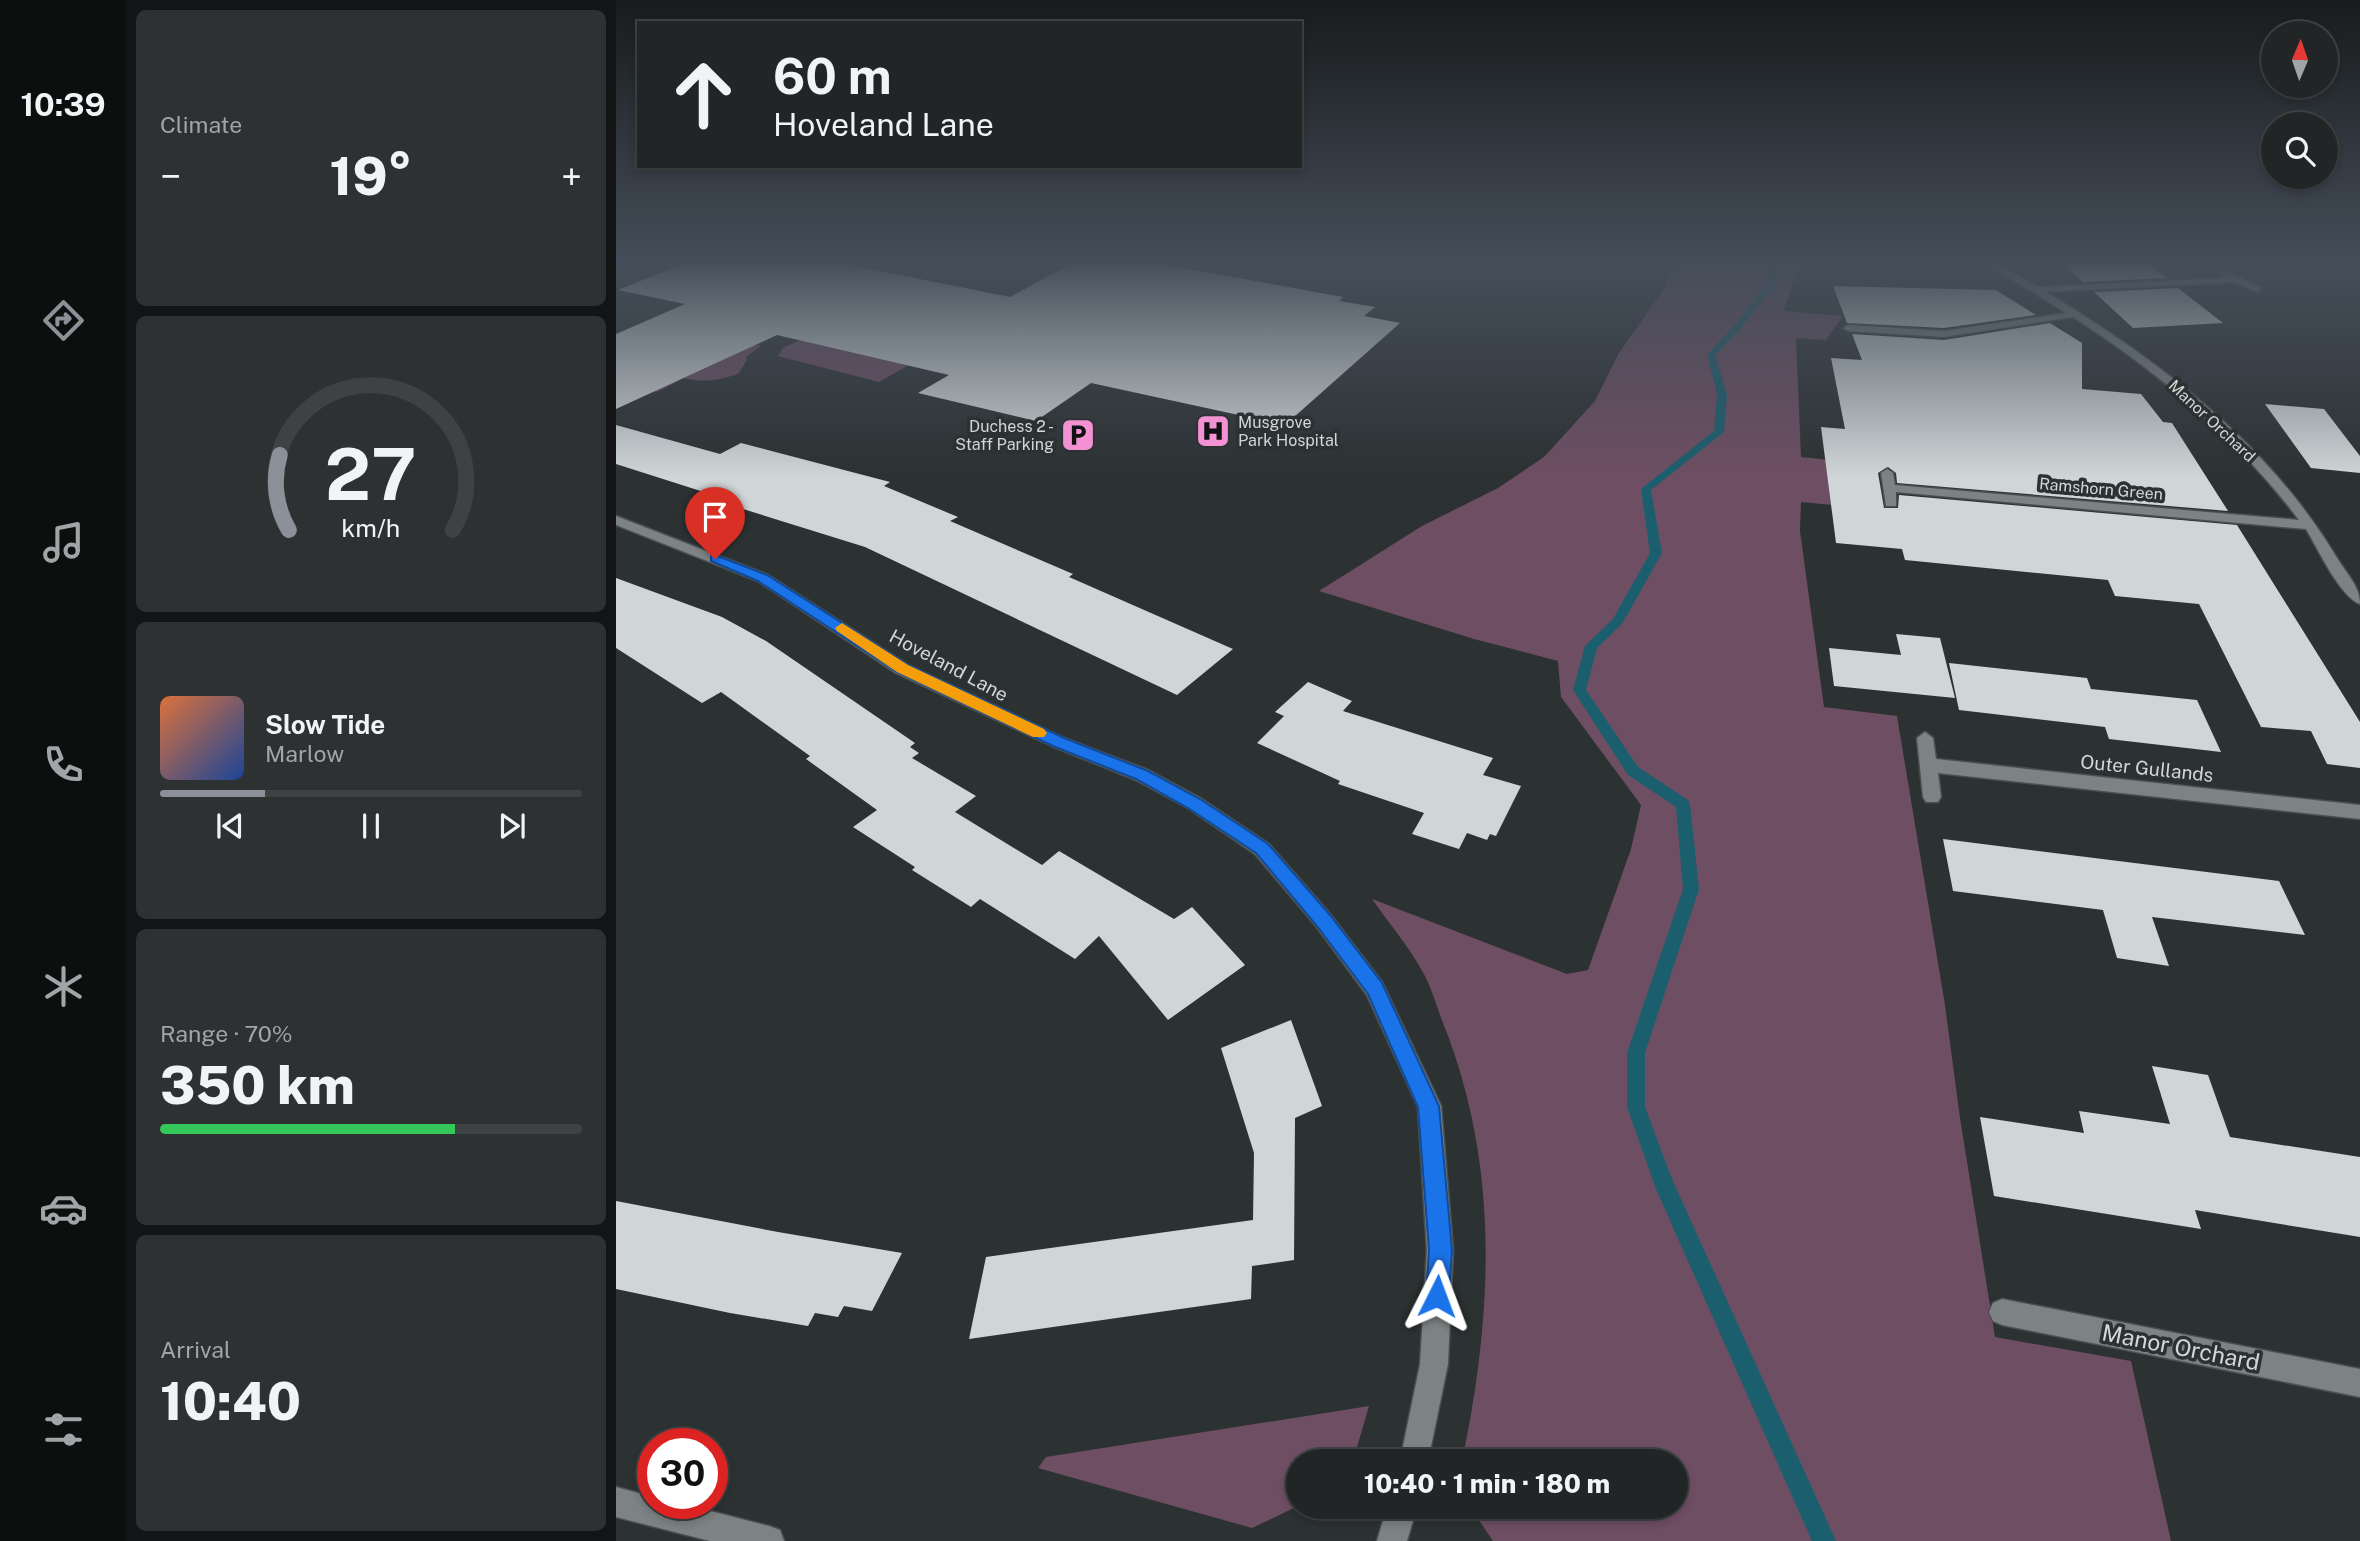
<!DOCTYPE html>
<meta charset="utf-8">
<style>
body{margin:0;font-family:"Public Sans",sans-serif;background:#2d3132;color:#f1f3f6;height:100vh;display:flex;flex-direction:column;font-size:26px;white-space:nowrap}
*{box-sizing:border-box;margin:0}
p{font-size:23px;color:#a2a5a7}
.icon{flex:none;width:38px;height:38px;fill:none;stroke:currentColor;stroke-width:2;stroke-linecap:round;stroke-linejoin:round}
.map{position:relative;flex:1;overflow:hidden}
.side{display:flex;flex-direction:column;gap:10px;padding:10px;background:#121415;width:490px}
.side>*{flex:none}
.top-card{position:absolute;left:21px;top:21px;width:665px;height:147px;border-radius:0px;box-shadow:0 4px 10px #0003,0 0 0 2px #3e4243;background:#212526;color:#f1f3f6;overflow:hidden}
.needle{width:46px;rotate:2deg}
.buttons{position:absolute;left:1645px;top:21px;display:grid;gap:14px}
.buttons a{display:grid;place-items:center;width:77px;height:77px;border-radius:50%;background:#212526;box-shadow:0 4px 10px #0003,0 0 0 2px #3e4243;font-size:35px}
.speed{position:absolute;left:21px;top:1428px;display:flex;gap:14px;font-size:35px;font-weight:700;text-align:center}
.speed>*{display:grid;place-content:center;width:91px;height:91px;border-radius:50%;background:#212526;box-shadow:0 4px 10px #0003,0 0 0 2px #3e4243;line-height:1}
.speed .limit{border:10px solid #d22;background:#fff;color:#111}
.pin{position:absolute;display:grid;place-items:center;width:60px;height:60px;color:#fff;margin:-72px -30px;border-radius:50% 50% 50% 0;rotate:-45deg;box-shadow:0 0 7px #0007}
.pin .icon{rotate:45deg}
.me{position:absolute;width:77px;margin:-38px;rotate:3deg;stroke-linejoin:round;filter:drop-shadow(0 0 5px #0008)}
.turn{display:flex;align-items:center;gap:24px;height:147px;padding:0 21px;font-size:32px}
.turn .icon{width:91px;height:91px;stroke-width:2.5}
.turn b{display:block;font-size:49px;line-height:60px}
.big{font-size:52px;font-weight:800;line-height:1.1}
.side .card{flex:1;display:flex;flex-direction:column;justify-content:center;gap:10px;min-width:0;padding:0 24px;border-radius:10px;background:#2d3132}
.side .dial{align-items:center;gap:0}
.dial svg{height:182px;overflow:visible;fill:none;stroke:#3e4243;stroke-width:7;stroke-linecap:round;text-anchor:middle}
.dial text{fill:#f1f3f6;stroke:none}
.song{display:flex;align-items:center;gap:21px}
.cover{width:84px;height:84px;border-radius:10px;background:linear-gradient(135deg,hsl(20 70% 55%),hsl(220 70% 35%))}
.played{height:7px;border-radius:4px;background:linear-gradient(90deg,#8c9099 25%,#3e4243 25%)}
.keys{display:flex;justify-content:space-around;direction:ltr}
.heat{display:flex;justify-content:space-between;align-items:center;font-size:38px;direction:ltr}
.charge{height:10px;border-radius:5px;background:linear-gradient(90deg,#34c759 70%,#3e4243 0)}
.trip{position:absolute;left:670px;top:1449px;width:402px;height:70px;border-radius:35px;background:#212526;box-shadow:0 4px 10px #0003,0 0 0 2px #3e4243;font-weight:800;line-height:70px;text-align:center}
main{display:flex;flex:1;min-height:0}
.dock{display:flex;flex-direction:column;width:126px;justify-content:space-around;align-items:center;background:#0d0f0f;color:#a2a5a7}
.dock .icon{width:49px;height:49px}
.dock .on{color:#8c9099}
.dock b{font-size:32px;color:#f1f3f6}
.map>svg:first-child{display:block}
.green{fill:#6e4e63}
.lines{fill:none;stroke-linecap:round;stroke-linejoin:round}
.stream{fill:#1b5f6e;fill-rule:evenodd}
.building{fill:#d0d6d7}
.minor-casing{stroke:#494e4f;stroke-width:3}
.minor{fill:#7d8384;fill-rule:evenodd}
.route{fill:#1a73e8;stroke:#114b97;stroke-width:2}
.slow{fill:#f59e0b}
.labels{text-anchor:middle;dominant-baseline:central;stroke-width:7;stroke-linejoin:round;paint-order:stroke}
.far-street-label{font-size:16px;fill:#d3d6d6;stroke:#2c3132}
.far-poi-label{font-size:16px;fill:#d3d6d6;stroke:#2c3132;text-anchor:start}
.street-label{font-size:19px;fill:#d3d6d6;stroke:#2c3132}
.near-street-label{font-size:23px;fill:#d3d6d6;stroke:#2c3132}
</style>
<main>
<nav class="dock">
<b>10:39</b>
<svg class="icon on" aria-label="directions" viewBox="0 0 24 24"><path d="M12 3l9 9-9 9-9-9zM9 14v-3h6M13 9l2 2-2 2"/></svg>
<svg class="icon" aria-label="music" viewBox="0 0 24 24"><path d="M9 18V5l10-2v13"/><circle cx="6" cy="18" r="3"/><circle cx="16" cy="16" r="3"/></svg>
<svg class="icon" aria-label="phone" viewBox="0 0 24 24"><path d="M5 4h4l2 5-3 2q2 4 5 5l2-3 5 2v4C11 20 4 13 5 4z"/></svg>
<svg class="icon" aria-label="climate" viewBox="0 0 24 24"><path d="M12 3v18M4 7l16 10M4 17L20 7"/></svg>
<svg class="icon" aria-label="car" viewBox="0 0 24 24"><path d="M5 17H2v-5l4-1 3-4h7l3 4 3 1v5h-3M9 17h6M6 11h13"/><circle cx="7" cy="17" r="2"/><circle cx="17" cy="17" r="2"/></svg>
<svg class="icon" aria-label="filters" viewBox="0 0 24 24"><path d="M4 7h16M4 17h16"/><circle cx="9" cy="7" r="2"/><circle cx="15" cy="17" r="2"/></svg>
</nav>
<section class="side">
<div class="card"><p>Climate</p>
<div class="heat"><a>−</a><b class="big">19°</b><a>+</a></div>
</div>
<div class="card dial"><svg viewBox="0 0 100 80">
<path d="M14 69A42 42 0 1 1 86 69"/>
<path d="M14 69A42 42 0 0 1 10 36" stroke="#8c9099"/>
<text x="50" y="56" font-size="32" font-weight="700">27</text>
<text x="50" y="72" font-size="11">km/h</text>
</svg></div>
<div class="card">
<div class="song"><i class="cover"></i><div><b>Slow Tide</b><p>Marlow</p></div></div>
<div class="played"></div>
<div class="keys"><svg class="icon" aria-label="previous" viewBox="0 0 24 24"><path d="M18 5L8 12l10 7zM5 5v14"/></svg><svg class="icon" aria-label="pause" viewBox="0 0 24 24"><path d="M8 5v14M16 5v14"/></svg><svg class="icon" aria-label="next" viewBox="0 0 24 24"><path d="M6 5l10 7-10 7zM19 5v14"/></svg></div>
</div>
<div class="card"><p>Range · 70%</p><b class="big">350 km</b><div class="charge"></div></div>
<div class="card"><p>Arrival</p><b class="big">10:40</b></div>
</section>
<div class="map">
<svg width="1744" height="1541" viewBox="0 0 1744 1541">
<rect width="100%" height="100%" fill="#2c3132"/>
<!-- green -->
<path class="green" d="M 1062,262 L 1184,262 L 1168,311 L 1227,316 L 1210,340 L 1180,338 L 1185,457 L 1252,464 L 1259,509 L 1185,502 L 1184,531 L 1208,707 L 1281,716 L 1329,1005 L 1344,1118 L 1379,1337 L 1515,1361 L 1555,1541 L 877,1541 L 854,1507 L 1060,1507 L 1060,1461 L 846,1461 C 877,1314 884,1165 827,1023 C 820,1005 815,985 805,969 C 791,944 772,922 756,899 L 951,974 L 972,970 L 1015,849 L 1025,805 L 945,697 L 942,661 L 858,639 L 703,591 L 806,526 L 882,488 L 928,457 L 979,401 L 1003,353 L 1048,289 Z
M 101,335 L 145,346 L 130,357 L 131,360 L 122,374 C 102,380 89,383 68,378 L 41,392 L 0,381 Z
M 184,340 L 293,365 L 263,382 L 162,356 L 167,348 Z
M 753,1406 L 737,1461 L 682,1461 L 682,1506 L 636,1528 L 422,1468 L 430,1457 Z"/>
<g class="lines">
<!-- stream -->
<path class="stream" d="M 1154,262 L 1162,262 L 1160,283 L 1121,333 L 1099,355 L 1111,394 L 1108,432 L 1035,490 L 1046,553 L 1006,624 L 981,648 L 970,690 L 1022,767 L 1072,800 L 1074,804 L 1083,889 L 1029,1053 L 1029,1107 L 1056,1179 L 1220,1541 L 1196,1541 L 1040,1189 L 1011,1107 L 1011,1053 L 1067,889 L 1060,807 L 1012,775 L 957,690 L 969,646 L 997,619 L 1034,553 L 1025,489 L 1098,431 L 1101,394 L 1091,355 L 1115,329 L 1152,283 Z"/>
</g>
<!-- building -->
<path class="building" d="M 72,262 L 219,262 L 394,297 L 458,262 L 534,262 L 727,297 L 723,301 L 759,307 L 748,316 L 784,323 L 669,425 L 475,383 L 420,421 L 302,393 L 333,375 L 161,335 L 0,409 L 0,334 L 69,304 L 2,290 Z
M 1445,262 L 1530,262 L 1551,278 L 1467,282 Z
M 1217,286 L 1380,290 L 1420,315 L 1328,328 L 1231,323 Z
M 1562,288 L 1607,323 L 1517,328 L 1478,292 Z
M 1434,323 L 1466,343 L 1466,389 L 1525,394 L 1547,422 L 1556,423 L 1612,511 L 1281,483 L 1280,473 L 1272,467 L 1262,473 L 1268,508 L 1282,508 L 1283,495 L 1621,525 L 1744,722 L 1744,768 L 1711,764 L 1695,731 L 1645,727 L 1583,604 L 1499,596 L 1492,580 L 1289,560 L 1286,549 L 1220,543 L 1205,427 L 1229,429 L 1215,358 L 1246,360 L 1236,334 L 1328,340 Z
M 1649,404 L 1708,409 L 1744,456 L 1744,473 L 1695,468 Z
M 0,425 L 104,454 L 125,443 L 274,482 L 268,486 L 342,517 L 334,521 L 457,574 L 453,577 L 617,649 L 561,695 L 249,547 L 111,504 L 116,501 L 0,464 Z
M 0,578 L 106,617 L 150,641 L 299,743 L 294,747 L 303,753 L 296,758 L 360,796 L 339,812 L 426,865 L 443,851 L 558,919 L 576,907 L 629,965 L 552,1020 L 483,936 L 459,959 L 364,899 L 355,907 L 296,870 L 299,867 L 237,827 L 261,810 L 190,759 L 194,756 L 105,692 L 86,703 L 0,648 Z
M 1280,634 L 1324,638 L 1339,698 L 1218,686 L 1213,648 L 1285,655 Z
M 1333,663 L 1471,678 L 1475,689 L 1581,700 L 1605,752 L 1493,739 L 1489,727 L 1343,710 Z
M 692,682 L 736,701 L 727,711 L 877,758 L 867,775 L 905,786 L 880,836 L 874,834 L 871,840 L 851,833 L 843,849 L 796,834 L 808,813 L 722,784 L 724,781 L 641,743 L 668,716 L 659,712 Z
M 1327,839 L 1663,881 L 1689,935 L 1536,917 L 1553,966 L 1501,958 L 1487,910 L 1337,891 Z
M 675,1020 L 706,1106 L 679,1118 L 678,1260 L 636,1266 L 635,1299 L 353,1339 L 370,1257 L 637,1220 L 638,1153 L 605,1048 Z
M 1536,1066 L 1592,1075 L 1614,1137 L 1744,1157 L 1744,1237 L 1579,1210 L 1585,1229 L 1378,1196 L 1364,1117 L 1468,1133 L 1463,1111 L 1554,1124 Z
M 0,1201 L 162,1232 L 286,1253 L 256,1311 L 228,1306 L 222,1317 L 199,1313 L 192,1326 L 114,1313 L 0,1289 Z"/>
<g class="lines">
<!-- minor casing -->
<g class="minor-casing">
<path id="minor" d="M 1368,262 L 1380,262 L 1422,287 L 1609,278 L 1604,274 L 1609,271 L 1644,287 L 1644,291 L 1641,292 L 1619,282 L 1430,292 C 1544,361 1652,443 1721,558 C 1730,573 1744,586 1744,604 C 1724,597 1701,547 1690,529 L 1280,492 L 1280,506 L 1270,506 L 1265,473 L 1271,469 L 1277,473 L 1279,485 L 1683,520 C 1621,438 1544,373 1457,317 L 1328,337 L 1232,331 L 1227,328 L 1232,325 L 1328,331 L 1450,313 Z
M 0,516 L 152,575 L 292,665 L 448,738 L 532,770 L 584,798 L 653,844 L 714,914 L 766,982 L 825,1106 L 837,1250 L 832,1364 L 812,1461 L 784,1461 L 804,1364 L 811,1250 L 802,1107 L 751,995 L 700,926 L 639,854 L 572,808 L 520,780 L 436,746 L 280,673 L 142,581 L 0,525 Z
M 1309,732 L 1317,738 L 1320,759 L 1744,805 L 1744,819 L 1322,773 L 1325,797 L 1322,802 L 1310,802 L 1307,797 L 1301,738 Z
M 1386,1299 L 1744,1369 L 1744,1397 L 1386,1325 L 1377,1321 L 1373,1312 L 1377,1303 Z
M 0,1487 L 37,1497 L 37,1503 L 63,1503 L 153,1526 L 164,1530 L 168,1541 L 94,1541 L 0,1517 Z
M 771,1507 L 801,1507 L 791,1541 L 761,1541 Z"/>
</g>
<!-- minor -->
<use href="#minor" class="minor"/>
</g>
<!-- sky -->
<linearGradient id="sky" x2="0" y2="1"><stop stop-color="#181b1c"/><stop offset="0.55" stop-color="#454e5a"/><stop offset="1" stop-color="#454e5a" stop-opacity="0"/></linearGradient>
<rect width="1744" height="478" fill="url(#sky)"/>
<!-- route -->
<path class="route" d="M 99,555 L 151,575 L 292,665 L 448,738 L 532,771 L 584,799 L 652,844 L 714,915 L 766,983 L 823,1106 L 836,1250 L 833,1296 L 830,1304 L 821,1308 L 813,1304 L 810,1296 L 813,1250 L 802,1107 L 752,994 L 701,926 L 640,853 L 572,808 L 520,779 L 437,746 L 281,672 L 142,581 L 95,561 L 95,556 Z"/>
<!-- slow -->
<path class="slow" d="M 226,623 L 292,665 L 428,729 L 431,733 L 428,737 L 417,737 L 281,672 L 221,631 L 219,628 Z"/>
<!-- icons -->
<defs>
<g id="hospital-square" transform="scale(1.75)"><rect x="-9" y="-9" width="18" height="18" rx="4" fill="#f391d5" stroke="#2c3132"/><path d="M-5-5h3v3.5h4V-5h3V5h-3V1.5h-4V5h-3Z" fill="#111"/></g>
<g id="parking-square" transform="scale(1.75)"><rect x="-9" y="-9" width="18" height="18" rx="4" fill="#f391d5" stroke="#2c3132"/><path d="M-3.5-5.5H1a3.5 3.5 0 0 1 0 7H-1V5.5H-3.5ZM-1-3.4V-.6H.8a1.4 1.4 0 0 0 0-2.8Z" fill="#111"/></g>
</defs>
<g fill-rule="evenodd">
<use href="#hospital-square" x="597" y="431"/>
<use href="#parking-square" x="462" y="435"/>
</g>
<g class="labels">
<!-- far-street labels -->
<g class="far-street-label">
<text transform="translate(1596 421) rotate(43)">Manor Orchard</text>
<text transform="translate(1485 489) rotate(5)">Ramshorn Green</text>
</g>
<!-- far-poi labels -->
<g class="far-poi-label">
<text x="622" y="422">Musgrove<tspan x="622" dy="18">Park Hospital</tspan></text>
<text x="438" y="426" text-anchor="end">Duchess 2 -<tspan x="438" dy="18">Staff Parking</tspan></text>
</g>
<!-- street labels -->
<g class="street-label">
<text transform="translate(333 665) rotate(28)">Hoveland Lane</text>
<text transform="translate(1531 768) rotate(6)">Outer Gullands</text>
</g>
<!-- near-street labels -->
<g class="near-street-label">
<text transform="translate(1565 1347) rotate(11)">Manor Orchard</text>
</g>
</g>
</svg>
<div class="buttons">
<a><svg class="needle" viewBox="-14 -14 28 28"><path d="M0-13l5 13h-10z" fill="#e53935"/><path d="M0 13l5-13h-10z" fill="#a2a5a7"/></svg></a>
<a><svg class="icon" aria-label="search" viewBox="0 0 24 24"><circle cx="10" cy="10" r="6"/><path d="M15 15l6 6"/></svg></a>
</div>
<div class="speed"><div class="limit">30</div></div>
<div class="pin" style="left:99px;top:559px;background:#d93025"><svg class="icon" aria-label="arrive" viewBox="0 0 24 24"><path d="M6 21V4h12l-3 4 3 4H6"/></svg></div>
<svg class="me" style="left:821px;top:1296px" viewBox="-20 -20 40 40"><path d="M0-17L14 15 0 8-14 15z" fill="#1a73e8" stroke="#fff" stroke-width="4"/></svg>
<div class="trip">10:40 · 1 min · 180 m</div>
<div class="top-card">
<div class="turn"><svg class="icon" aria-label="ahead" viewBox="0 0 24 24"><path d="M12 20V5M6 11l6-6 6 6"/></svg><div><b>60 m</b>Hoveland Lane</div></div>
</div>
</div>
</main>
